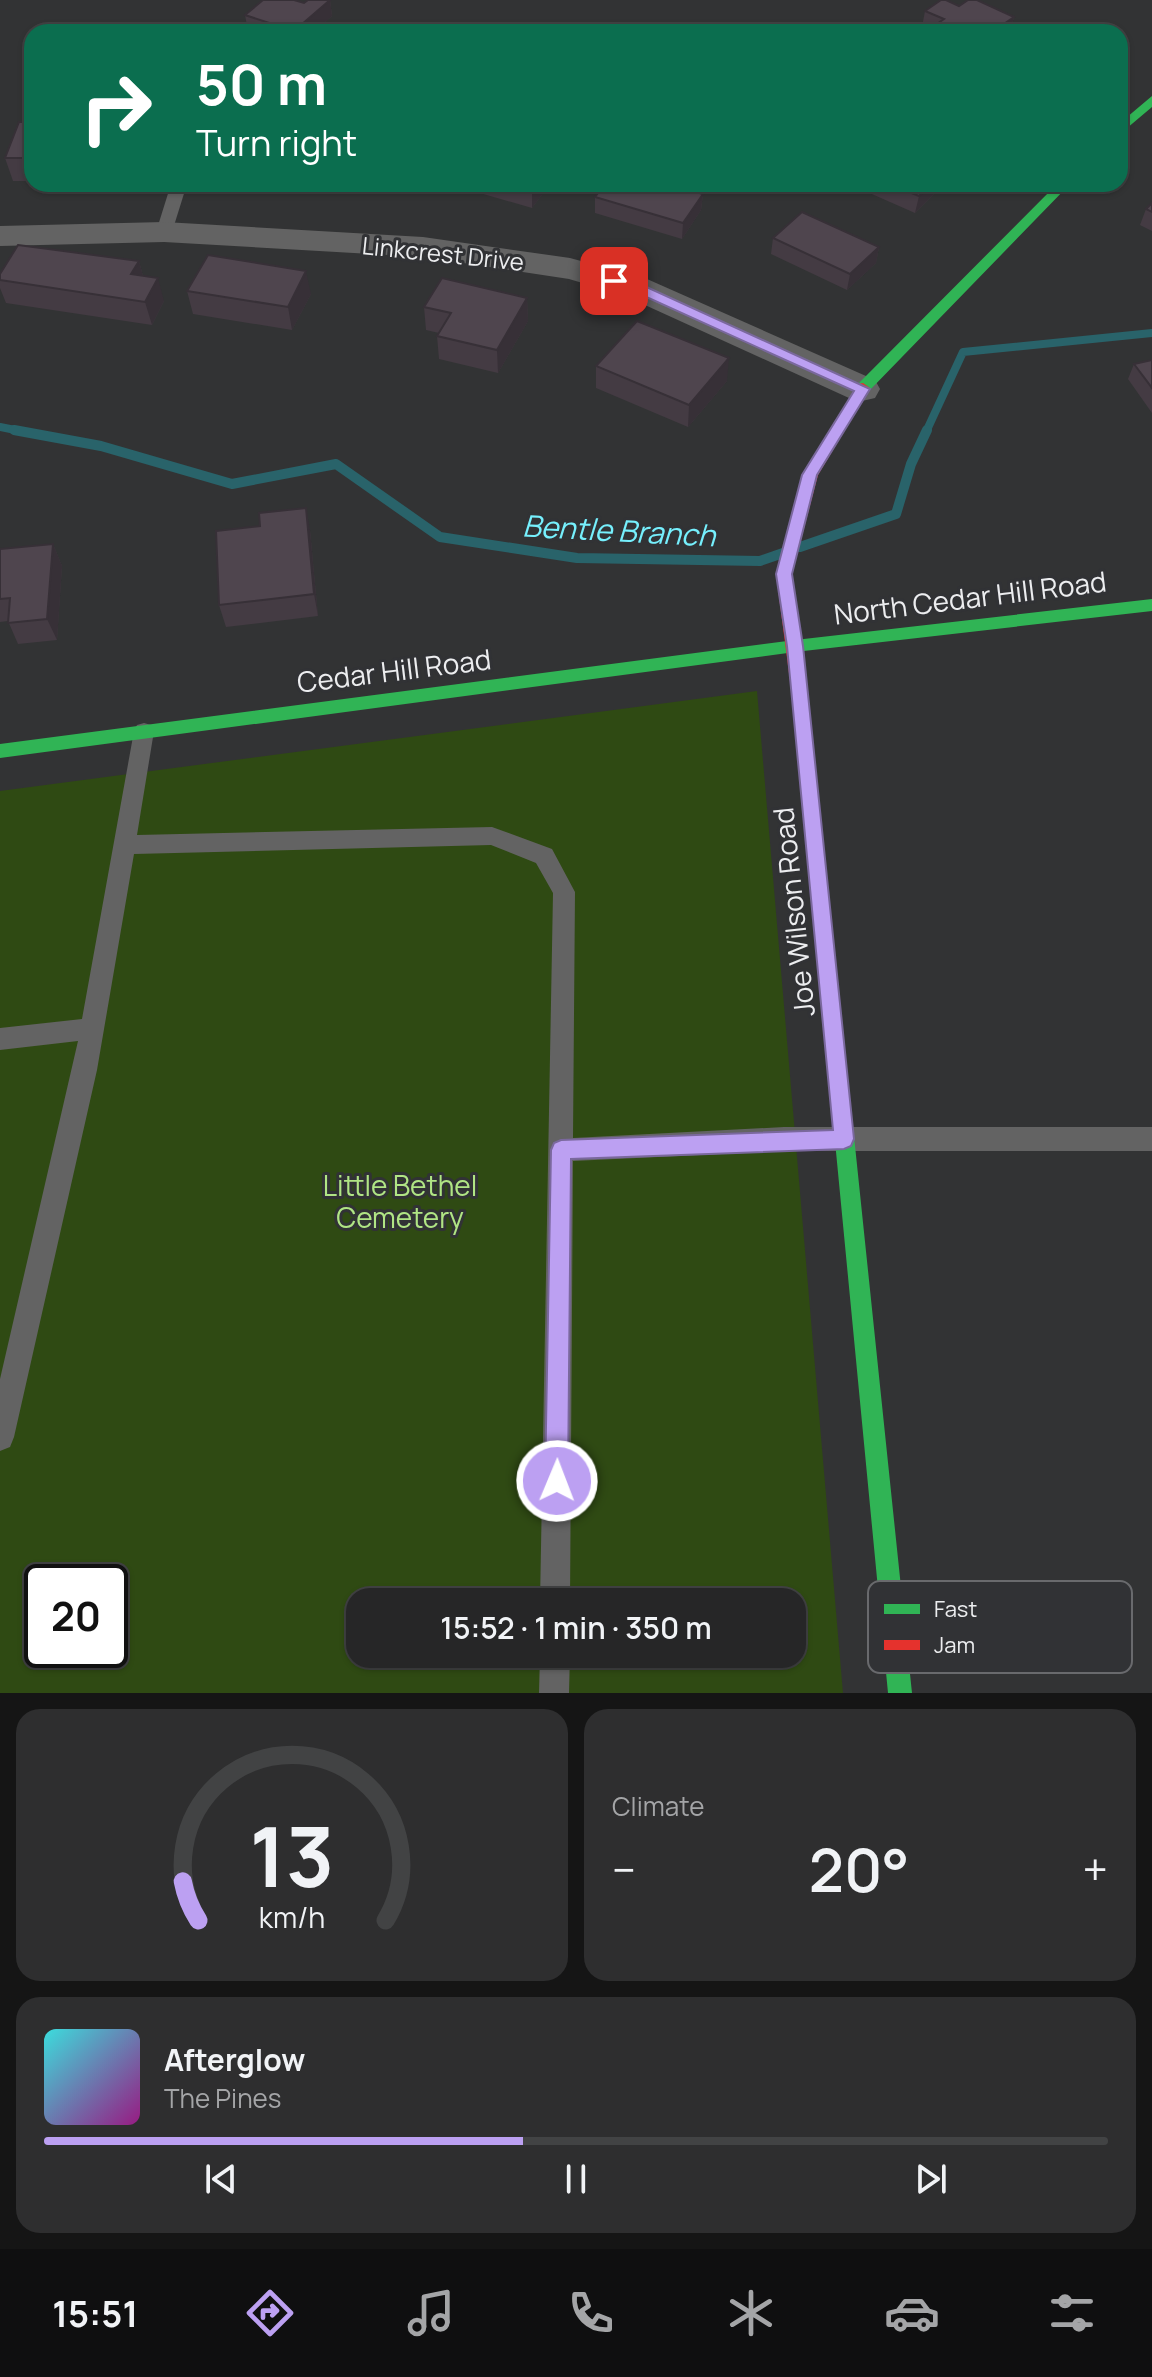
<!DOCTYPE html>
<meta charset="utf-8">
<style>
body{margin:0;font-family:Manrope,sans-serif;background:#2e2e2f;color:#f1f3f6;height:100vh;display:flex;flex-direction:column;font-size:30px;white-space:nowrap}
*{box-sizing:border-box;margin:0}
p{font-size:26px;color:#a4a5a7}
.icon{flex:none;width:44px;height:44px;fill:none;stroke:currentColor;stroke-width:2;stroke-linecap:round;stroke-linejoin:round}
.map{position:relative;height:1693px;overflow:hidden}
.drawer{display:flex;flex-direction:column;gap:16px;padding:16px;background:#151515;flex:1}
.drawer>*{flex:none}
.guide{position:absolute;left:24px;top:24px;width:1104px;height:168px;border-radius:24px;box-shadow:0 2px 6px #0004,0 0 0 2px #424344;background:#0b6e4f;color:#fff;overflow:hidden}
.speed{position:absolute;left:24px;top:1564px;display:flex;gap:16px;font-size:40px;font-weight:700;text-align:center}
.speed>*{display:grid;place-content:center;width:104px;height:104px;border-radius:50%;background:#262627;box-shadow:0 2px 6px #0004,0 0 0 2px #424344;line-height:1}
.speed .limit{border:4px solid #111;border-radius:12px;background:#fff;color:#111}
.pin{position:absolute;display:grid;place-items:center;width:68px;height:68px;color:#fff;margin:-34px;border-radius:16px;box-shadow:0 4px 12px #0006}
.me{position:absolute;width:88px;margin:-44px;rotate:1deg;stroke-linejoin:round;filter:drop-shadow(0 0 6px #0008)}
.turn{display:flex;align-items:center;gap:28px;height:168px;padding:0 40px;font-size:36px}
.turn .icon{width:104px;height:104px;stroke-width:2.5}
.turn b{display:block;font-size:56px;line-height:68px}
.big{font-size:60px;font-weight:600;line-height:1.1}
.drawer .widget{flex:1;display:flex;flex-direction:column;justify-content:center;gap:12px;min-width:0;padding:0 28px;border-radius:24px;background:#2e2e2f}
.drawer .dial{align-items:center;gap:0}
.dial svg{height:208px;overflow:visible;fill:none;stroke:#424344;stroke-width:7;stroke-linecap:round;text-anchor:middle}
.dial text{fill:#f1f3f6;stroke:none}
.song{display:flex;align-items:center;gap:24px}
.cover{width:96px;height:96px;border-radius:12px;background:linear-gradient(135deg,hsl(180 70% 55%),hsl(310 70% 35%))}
.played{height:8px;border-radius:4px;background:linear-gradient(90deg,#bca0f2 45%,#424344 45%)}
.keys{display:flex;justify-content:space-around;direction:ltr}
.heat{display:flex;justify-content:space-between;align-items:center;font-size:44px;direction:ltr}
.drawer .tiles{flex:1;display:grid;gap:16px;grid-template-columns:1fr 1fr}
.widget:last-child{grid-column:span 2}
.trip{position:absolute;left:346px;top:1588px;width:460px;height:80px;border-radius:24px;background:#262627;box-shadow:0 2px 6px #0004,0 0 0 2px #424344;font-weight:600;line-height:80px;text-align:center}
.menu{display:flex;height:128px;justify-content:space-around;align-items:center;background:#0f0f10;color:#a4a5a7}
.menu .icon{width:56px;height:56px}
.menu .active{color:#bca0f2}
.menu b{font-size:36px;color:#f1f3f6}
.map>svg:first-child{display:block}
.green{fill:#2f4a13;fill-rule:evenodd}
.lines{fill:none;stroke-linecap:round;stroke-linejoin:round}
.stream-far1{stroke:#29636a;stroke-width:8}
.stream{stroke:#29636a;stroke-width:10}
.lane{fill:#636363;fill-rule:evenodd}
.street{fill:#636363;fill-rule:evenodd}
.fast{fill:#30b455;fill-rule:evenodd}
.jam{fill:#e5322d;fill-rule:evenodd}
.wall{fill:#443b43}
.shaded-wall{fill:#373037}
.building{fill:#4f454e;stroke:#373037;stroke-width:2}
.route{fill:#bca0f2;stroke:#7a689d;stroke-width:2}
.labels{text-anchor:middle;dominant-baseline:central;stroke-width:6;stroke-linejoin:round;paint-order:stroke}
.far-street-label{font-size:24px;fill:#ecedef;stroke:#313235}
.street-label{font-size:28px;fill:#ecedef;stroke:#313235}
.park-label{font-size:28px;fill:#b0e584;stroke:#313235}
.water-label{font-size:30px;font-style:italic;fill:#76f0fd;stroke:#313235}
.key{fill:#313235;stroke:#696a6d;stroke-width:2}
.key-label{font-size:22px;fill:#ecedef}
</style>
<div class="map">
<svg width="1152" height="1693" viewBox="0 0 1152 1693">
<rect width="100%" height="100%" fill="#323334"/>
<!-- green -->
<path class="green" d="M 757,691 L 843,1693 L 0,1693 L 0,791 ZM 42,1582 L 110,1582 L 110,1650 L 42,1650 ZM 360,1602 L 792,1602 L 792,1654 L 360,1654 Z"/>
<g class="lines">
<!-- stream-far1 -->
<path class="stream-far1" d="M 0,427 L 25,432
M 926,432 L 963,352 L 1152,333"/>
<!-- stream -->
<path class="stream" d="M 14,430 L 101,446 L 232,484 L 336,464 L 440,537 L 577,558 L 760,561 L 783,553
M 800,547 L 896,514 L 911,464 L 927,430"/>
<!-- lane -->
<path class="lane" d="M 171,184 L 187,184 L 172,232 L 164,237 L 156,232 Z
M 144,723 L 151,725 L 154,731 L 137,835 L 492,827 L 552,849 L 575,892 L 573,1138 L 784,1127 L 1152,1127 L 1152,1151 L 784,1151 L 573,1161 L 570,1602 L 540,1602 L 553,893 L 536,863 L 491,845 L 134,854 L 97,1070 L 14,1437 L 10,1447 L 0,1451 L 0,1379 L 78,1041 L 0,1050 L 0,1028 L 82,1019 L 134,731 L 137,725 Z
M 540,1654 L 570,1654 L 569,1693 L 539,1693 Z"/>
<!-- street -->
<path class="street" d="M 164,222 L 423,237 L 570,258 L 647,279 L 875,380 L 880,389 L 875,398 L 862,401 L 849,398 L 623,295 L 569,279 L 423,257 L 164,242 L 0,246 L 0,226 Z"/>
<!-- fast -->
<path class="fast" d="M 1152,96 L 1152,107 L 1120,134 L 1120,123 Z
M 1057,184 L 1070,184 L 868,392 L 858,392 L 858,384 Z
M 1152,599 L 1152,611 L 795,652 L 0,758 L 0,744 L 795,640 Z
M 801,697 L 809,704 L 912,1693 L 888,1693 L 793,704 Z"/>
<!-- jam -->
<path class="jam" d="M 863,383 L 870,388 L 818,475 L 792,574 L 809,704 L 801,711 L 793,704 L 776,574 L 802,475 L 858,384 Z"/>
</g>
<!-- wall -->
<path class="wall" d="M 330,0 L 332,16 L 314,32 L 248,31 L 245,15 L 304,3 Z
M 959,6 L 1014,17 L 1010,32 L 930,32 L 930,30 L 922,27 L 925,11 Z
M 32,122 L 32,181 L 13,181 L 5,158 Z
M 459,184 L 550,184 L 532,208 L 459,187 Z
M 867,184 L 936,184 L 934,194 L 915,213 L 865,191 Z
M 703,194 L 701,210 L 682,239 L 595,213 L 595,197 Z
M 1152,203 L 1152,231 L 1140,225 L 1146,209 Z
M 773,238 L 879,247 L 876,263 L 847,290 L 771,254 Z
M 139,261 L 143,276 L 164,301 L 152,325 L 6,303 L 0,288 L 0,274 Z
M 187,291 L 311,294 L 292,330 L 193,314 Z
M 527,298 L 528,321 L 498,373 L 439,359 L 437,336 L 439,333 L 426,330 L 424,307 Z
M 1152,360 L 1152,413 L 1128,379 L 1134,364 Z
M 596,366 L 727,381 L 688,427 L 596,388 Z
M 260,526 L 310,530 L 318,616 L 226,627 L 219,605 Z
M 53,544 L 62,566 L 57,640 L 18,644 L 8,621 L 0,622 L 0,549 Z"/>
<!-- shaded-wall -->
<path class="shaded-wall" d="M 330,0 L 332,16 L 314,32 L 294,32 Z
M 1014,17 L 1010,32 L 992,32 Z
M 532,184 L 550,184 L 532,208 Z
M 931,184 L 936,184 L 934,194 L 915,213 L 919,196 Z
M 703,194 L 701,210 L 682,239 L 683,223 Z
M 879,247 L 876,263 L 847,290 L 850,274 Z
M 139,261 L 145,284 L 131,274 Z
M 306,271 L 311,294 L 292,330 L 288,307 Z
M 158,278 L 164,301 L 152,325 L 145,302 Z
M 527,298 L 528,321 L 498,373 L 497,350 Z
M 729,358 L 727,381 L 688,427 L 689,405 Z
M 306,508 L 310,530 L 318,616 L 314,594 Z
M 53,544 L 62,566 L 57,640 L 47,619 Z"/>
<!-- building -->
<path class="building" d="M 263,0 L 294,0 L 304,3 L 308,0 L 330,0 L 294,31 L 245,15 Z
M 941,0 L 946,0 L 959,6 L 968,0 L 977,0 L 1014,17 L 992,32 L 939,32 L 931,28 L 944,19 L 925,11 Z
M 19,122 L 32,122 L 32,158 L 5,158 Z
M 605,184 L 666,184 L 703,194 L 683,223 L 595,197 Z
M 890,184 L 931,184 L 919,196 Z
M 1152,203 L 1152,212 L 1146,209 Z
M 802,212 L 879,247 L 850,274 L 773,238 Z
M 18,245 L 139,261 L 131,274 L 158,278 L 145,302 L 0,280 L 0,274 Z
M 208,255 L 306,271 L 288,307 L 187,291 Z
M 442,278 L 527,298 L 497,350 L 437,336 L 451,313 L 424,307 Z
M 637,321 L 729,358 L 689,405 L 596,366 Z
M 1152,360 L 1152,388 L 1134,364 Z
M 306,508 L 314,594 L 219,605 L 216,531 L 260,526 L 259,513 Z
M 53,544 L 47,619 L 8,623 L 10,598 L 0,599 L 0,549 Z"/>
<!-- route -->
<path class="route" d="M 614,277 L 640,284 L 870,389 L 817,475 L 792,574 L 803,646 L 854,1139 L 851,1146 L 844,1149 L 571,1159 L 568,1481 L 565,1490 L 557,1493 L 549,1490 L 545,1481 L 551,1150 L 554,1143 L 561,1140 L 833,1130 L 787,646 L 776,574 L 802,475 L 854,391 L 631,290 L 609,284 L 607,281 Z"/>
<g class="labels">
<!-- far-street labels -->
<g class="far-street-label">
<text transform="translate(443 253) rotate(6)">Linkcrest Drive</text>
</g>
<!-- street labels -->
<g class="street-label">
<text transform="translate(970 597) rotate(-7)">North Cedar Hill Road</text>
<text transform="translate(394 670) rotate(-7)">Cedar Hill Road</text>
<text transform="translate(793 912) rotate(-96)">Joe Wilson Road</text>
</g>
<!-- park labels -->
<g class="park-label">
<text x="400" y="1185">Little Bethel<tspan x="400" dy="32">Cemetery</tspan></text>
</g>
<!-- water labels -->
<g class="water-label">
<text transform="translate(619 530) rotate(3)">Bentle Branch</text>
</g>
</g>
<!-- legend -->
<rect x="868" y="1581" width="264" height="92" rx="12" class="key"/>
<rect x="884" y="1604" width="36" height="10" fill="#30b455"/>
<rect x="884" y="1640" width="36" height="10" fill="#e5322d"/>
<g class="key-label">
<text x="934" y="1617">Fast</text>
<text x="934" y="1653">Jam</text>
</g>
</svg>
<div class="speed"><div class="limit">20</div></div>
<div class="pin" style="left:614px;top:281px;background:#d93025"><svg class="icon" aria-label="arrive" viewBox="0 0 24 24"><path d="M6 21V4h12l-3 4 3 4H6"/></svg></div>
<svg class="me" style="left:557px;top:1481px" viewBox="-20 -20 40 40"><circle r="17" fill="#bca0f2" stroke="#fff" stroke-width="3"/><path d="M0-11L8 9 0 5-8 9z" fill="#fff"/></svg>
<div class="trip">15:52 · 1 min · 350 m</div>
<div class="guide">
<div class="turn"><svg class="icon" aria-label="right" viewBox="0 0 24 24"><path d="M7 20v-9h11M14 6l5 5-5 5"/></svg><div><b>50 m</b>Turn right</div></div>
</div>
</div>
<section class="drawer">
<div class="tiles">
<div class="widget dial"><svg viewBox="0 0 100 80">
<path d="M14 69A42 42 0 1 1 86 69"/>
<path d="M14 69A42 42 0 0 1 8 54" stroke="#bca0f2"/>
<text x="50" y="56" font-size="32" font-weight="700">13</text>
<text x="50" y="72" font-size="11">km/h</text>
</svg></div>
<div class="widget"><p>Climate</p>
<div class="heat"><a>−</a><b class="big">20°</b><a>+</a></div>
</div>
<div class="widget">
<div class="song"><i class="cover"></i><div><b>Afterglow</b><p>The Pines</p></div></div>
<div class="played"></div>
<div class="keys"><svg class="icon" aria-label="previous" viewBox="0 0 24 24"><path d="M18 5L8 12l10 7zM5 5v14"/></svg><svg class="icon" aria-label="pause" viewBox="0 0 24 24"><path d="M8 5v14M16 5v14"/></svg><svg class="icon" aria-label="next" viewBox="0 0 24 24"><path d="M6 5l10 7-10 7zM19 5v14"/></svg></div>
</div>
</div>
</section>
<nav class="menu">
<b>15:51</b>
<svg class="icon active" aria-label="directions" viewBox="0 0 24 24"><path d="M12 3l9 9-9 9-9-9zM9 14v-3h6M13 9l2 2-2 2"/></svg>
<svg class="icon" aria-label="music" viewBox="0 0 24 24"><path d="M9 18V5l10-2v13"/><circle cx="6" cy="18" r="3"/><circle cx="16" cy="16" r="3"/></svg>
<svg class="icon" aria-label="phone" viewBox="0 0 24 24"><path d="M5 4h4l2 5-3 2q2 4 5 5l2-3 5 2v4C11 20 4 13 5 4z"/></svg>
<svg class="icon" aria-label="climate" viewBox="0 0 24 24"><path d="M12 3v18M4 7l16 10M4 17L20 7"/></svg>
<svg class="icon" aria-label="car" viewBox="0 0 24 24"><path d="M5 17H2v-5l4-1 3-4h7l3 4 3 1v5h-3M9 17h6M6 11h13"/><circle cx="7" cy="17" r="2"/><circle cx="17" cy="17" r="2"/></svg>
<svg class="icon" aria-label="filters" viewBox="0 0 24 24"><path d="M4 7h16M4 17h16"/><circle cx="9" cy="7" r="2"/><circle cx="15" cy="17" r="2"/></svg>
</nav>
